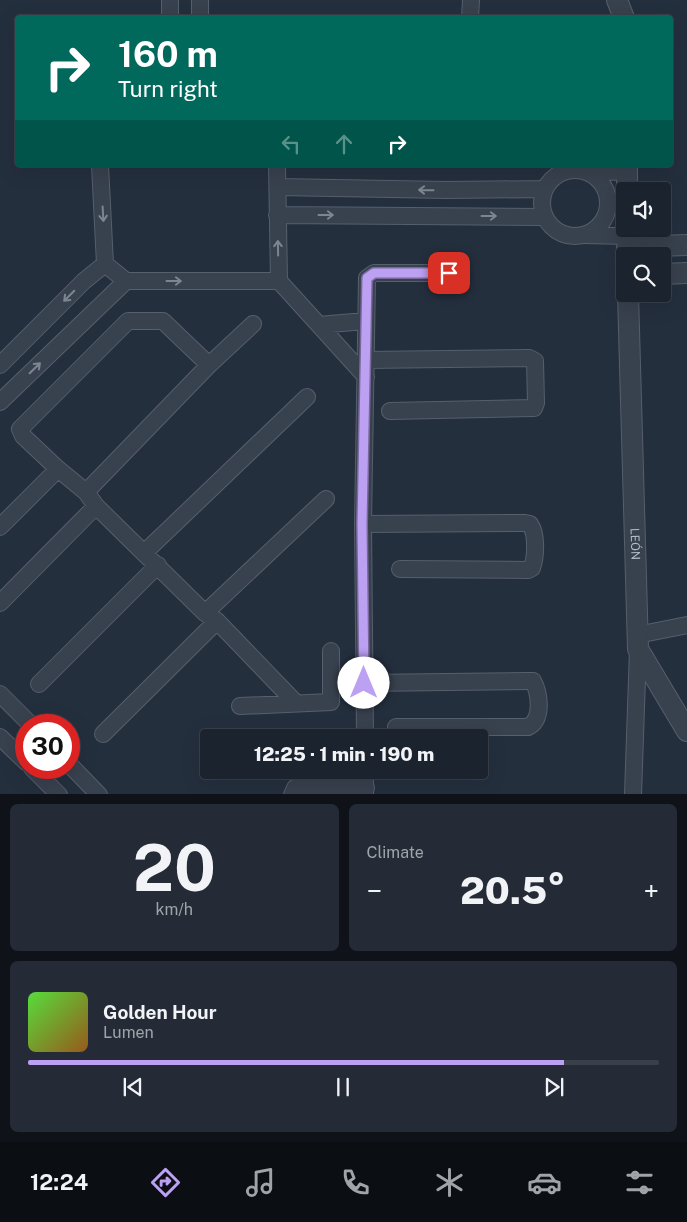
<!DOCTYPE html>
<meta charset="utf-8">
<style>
body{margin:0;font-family:"Public Sans",sans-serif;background:#242b36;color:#f1f3f6;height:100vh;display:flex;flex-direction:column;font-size:19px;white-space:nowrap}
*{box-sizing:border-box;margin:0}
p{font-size:16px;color:#a0a4aa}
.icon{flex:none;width:28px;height:28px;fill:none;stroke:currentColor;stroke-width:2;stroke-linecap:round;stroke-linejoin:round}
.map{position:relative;height:794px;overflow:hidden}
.drawer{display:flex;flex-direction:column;gap:10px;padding:10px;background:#0f1319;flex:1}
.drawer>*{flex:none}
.guide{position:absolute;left:15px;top:15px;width:658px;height:152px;border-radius:5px;box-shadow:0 5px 20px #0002,0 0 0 1px #39404a;background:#00695c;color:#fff;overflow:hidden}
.fabs{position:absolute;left:616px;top:182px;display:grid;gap:10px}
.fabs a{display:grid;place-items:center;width:55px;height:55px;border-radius:5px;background:#1b232e;box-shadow:0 5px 20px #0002,0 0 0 1px #39404a;font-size:25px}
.speed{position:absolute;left:15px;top:714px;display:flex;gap:10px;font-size:25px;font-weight:700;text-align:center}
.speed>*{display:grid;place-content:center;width:65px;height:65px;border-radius:50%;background:#1b232e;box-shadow:0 5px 20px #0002,0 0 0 1px #39404a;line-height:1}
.speed .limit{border:8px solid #d22;background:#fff;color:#111}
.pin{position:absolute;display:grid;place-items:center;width:42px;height:42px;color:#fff;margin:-21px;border-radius:10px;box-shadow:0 2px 8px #0006}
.me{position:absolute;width:55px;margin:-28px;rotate:0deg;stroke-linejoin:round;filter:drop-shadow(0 0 4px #0008)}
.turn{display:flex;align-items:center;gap:18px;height:105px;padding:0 20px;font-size:22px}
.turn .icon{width:65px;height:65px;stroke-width:2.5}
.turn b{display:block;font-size:35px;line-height:42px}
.lanes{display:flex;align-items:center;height:48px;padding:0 20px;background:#0003;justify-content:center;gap:25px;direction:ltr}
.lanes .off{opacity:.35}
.big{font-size:38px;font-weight:800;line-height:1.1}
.drawer .widget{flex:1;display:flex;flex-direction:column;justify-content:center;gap:8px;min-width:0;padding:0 18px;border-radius:8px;background:#242b36}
.drawer .dial{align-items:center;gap:0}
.dial b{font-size:65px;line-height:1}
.song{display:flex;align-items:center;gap:15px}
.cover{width:60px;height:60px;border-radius:8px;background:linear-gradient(135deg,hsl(110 70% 55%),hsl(30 70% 35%))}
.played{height:5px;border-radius:2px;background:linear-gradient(90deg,#bca0f2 85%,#39404a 85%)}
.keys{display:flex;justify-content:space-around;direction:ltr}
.heat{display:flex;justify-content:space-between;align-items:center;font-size:28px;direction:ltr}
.drawer .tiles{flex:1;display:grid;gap:10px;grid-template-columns:1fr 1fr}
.widget:last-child{grid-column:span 2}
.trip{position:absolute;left:200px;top:729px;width:288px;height:50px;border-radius:5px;background:#1b232e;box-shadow:0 5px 20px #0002,0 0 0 1px #39404a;font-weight:800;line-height:50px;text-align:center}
.dock{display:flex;height:80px;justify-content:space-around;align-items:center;background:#0b0e12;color:#a0a4aa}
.dock .icon{width:35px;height:35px}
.dock .selected{color:#bca0f2}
.dock b{font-size:22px;color:#f1f3f6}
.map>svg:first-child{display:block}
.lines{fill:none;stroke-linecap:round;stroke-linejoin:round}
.minor-casing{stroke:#565f6c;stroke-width:18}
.tertiary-casing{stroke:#565f6c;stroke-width:22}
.minor{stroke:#38414e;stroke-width:16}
.tertiary{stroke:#38414e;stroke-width:20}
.oneway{stroke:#7c8592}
.route-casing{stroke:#7a689d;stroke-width:12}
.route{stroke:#bca0f2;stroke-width:9}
.labels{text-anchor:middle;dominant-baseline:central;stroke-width:5;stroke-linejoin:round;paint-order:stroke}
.street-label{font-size:12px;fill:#b4bcc9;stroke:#1d2633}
</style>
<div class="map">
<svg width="687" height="795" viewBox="0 0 687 795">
<rect width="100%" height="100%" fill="#242f3e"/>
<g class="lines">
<!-- minor casing -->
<g class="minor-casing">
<path id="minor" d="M 170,0 L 170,18
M 200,18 L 200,0
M 470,18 L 471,0
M 100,165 L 105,264 L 126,281 L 279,281
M 277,165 L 279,281 L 366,377
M542 203a33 33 0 1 1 66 0a33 33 0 1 1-66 0Z
M 587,171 L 627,172
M 278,187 L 447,190 L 545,189
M 277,215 L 545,217
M 585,235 L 627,236
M 319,325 L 365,321
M 365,360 L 529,358 L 535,361 L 536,403 L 534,408 L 390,411
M 0,365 L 84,281 L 105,264
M 209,365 L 163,321 L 128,321 L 20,429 L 23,436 L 58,469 L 86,492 L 209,365 L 253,324
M 0,402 L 126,281
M 86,492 L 96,506 L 205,613 L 217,621 L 296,703
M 363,524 L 525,523 L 530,524 C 537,534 536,556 532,568 L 528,570 L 400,569
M 0,527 L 58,469
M 145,552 L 307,397
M 0,603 L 96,506
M 205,613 L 326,499
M 637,635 L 687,625
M 364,683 L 526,681 L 533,681 C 540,694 543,720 528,727 L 396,727
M 39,684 L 158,565
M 0,694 L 31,725
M 240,706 L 331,702 L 331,651
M 103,734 L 217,621
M 0,737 L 26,762
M 365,738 L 363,524 L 367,278 L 374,273 L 449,273
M 69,764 L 99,795
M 32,768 L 59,795
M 365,770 L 365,795
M 292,795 L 295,788 L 303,787 L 366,788
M 633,795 L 638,649"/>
</g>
<!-- tertiary casing -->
<g class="tertiary-casing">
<g id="tertiary">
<path d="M 617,0 L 624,18"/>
<path d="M 627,191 L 627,165"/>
<path d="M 627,247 L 687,245"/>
<path d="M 662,274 L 687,273"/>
<path id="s1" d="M 628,294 L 638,649 L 687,731"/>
</g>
</g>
<!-- minor -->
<use href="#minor" class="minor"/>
<!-- tertiary -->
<use href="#tertiary" class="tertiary"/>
</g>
<!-- one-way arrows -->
<defs><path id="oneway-shaft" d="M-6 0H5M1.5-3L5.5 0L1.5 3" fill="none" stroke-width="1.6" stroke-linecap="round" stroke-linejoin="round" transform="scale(1.25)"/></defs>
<g class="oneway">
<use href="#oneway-shaft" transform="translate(426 190) rotate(-179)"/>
<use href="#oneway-shaft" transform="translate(103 214) rotate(87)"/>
<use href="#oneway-shaft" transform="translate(326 215)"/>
<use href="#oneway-shaft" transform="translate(489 216)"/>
<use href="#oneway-shaft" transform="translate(278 248) rotate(-91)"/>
<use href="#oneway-shaft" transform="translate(174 281)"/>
<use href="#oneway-shaft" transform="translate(69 296) rotate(135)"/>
<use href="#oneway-shaft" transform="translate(35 368) rotate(-44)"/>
</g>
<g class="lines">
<!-- route casing -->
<g class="route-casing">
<path id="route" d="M 364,683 L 362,524 L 367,278 L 374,273 L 449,273"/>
</g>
<!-- route -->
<use href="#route" class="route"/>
</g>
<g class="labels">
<!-- street labels -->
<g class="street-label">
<text stroke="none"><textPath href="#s1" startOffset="250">LEÓN</textPath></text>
</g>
</g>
</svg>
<div class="fabs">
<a><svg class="icon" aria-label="sound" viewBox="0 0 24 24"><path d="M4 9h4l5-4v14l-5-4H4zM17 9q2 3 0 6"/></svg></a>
<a><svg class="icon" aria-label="search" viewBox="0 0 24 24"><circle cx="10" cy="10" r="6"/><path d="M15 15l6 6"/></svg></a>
</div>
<div class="speed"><div class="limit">30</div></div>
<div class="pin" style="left:449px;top:273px;background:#d93025"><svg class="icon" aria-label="arrive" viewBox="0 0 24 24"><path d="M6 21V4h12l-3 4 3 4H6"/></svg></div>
<svg class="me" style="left:364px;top:683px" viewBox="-20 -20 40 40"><circle r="19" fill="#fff"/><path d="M0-13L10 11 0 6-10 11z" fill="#bca0f2"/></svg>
<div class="trip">12:25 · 1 min · 190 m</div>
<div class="guide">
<div class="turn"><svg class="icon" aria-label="right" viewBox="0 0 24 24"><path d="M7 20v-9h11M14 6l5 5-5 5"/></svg><div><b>160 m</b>Turn right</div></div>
<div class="lanes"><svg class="icon off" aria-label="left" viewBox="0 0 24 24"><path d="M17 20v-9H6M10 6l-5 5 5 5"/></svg><svg class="icon off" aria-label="ahead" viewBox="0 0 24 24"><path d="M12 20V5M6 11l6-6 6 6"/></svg><svg class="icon" aria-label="right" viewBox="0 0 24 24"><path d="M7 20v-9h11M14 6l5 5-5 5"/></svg></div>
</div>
</div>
<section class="drawer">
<div class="tiles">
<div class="widget dial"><b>20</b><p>km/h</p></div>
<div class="widget"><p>Climate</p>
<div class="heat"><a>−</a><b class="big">20.5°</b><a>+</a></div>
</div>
<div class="widget">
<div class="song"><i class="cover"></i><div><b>Golden Hour</b><p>Lumen</p></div></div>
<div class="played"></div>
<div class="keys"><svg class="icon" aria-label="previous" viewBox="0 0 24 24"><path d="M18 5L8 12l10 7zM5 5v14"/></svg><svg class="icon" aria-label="pause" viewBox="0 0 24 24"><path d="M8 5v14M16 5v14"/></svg><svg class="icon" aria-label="next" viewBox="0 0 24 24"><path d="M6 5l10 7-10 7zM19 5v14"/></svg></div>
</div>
</div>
</section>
<nav class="dock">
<b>12:24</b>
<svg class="icon selected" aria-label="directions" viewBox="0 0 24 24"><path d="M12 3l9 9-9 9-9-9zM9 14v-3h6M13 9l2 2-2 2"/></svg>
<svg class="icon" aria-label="music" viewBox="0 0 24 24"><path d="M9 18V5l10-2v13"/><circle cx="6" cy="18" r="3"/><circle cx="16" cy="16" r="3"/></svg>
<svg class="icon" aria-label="phone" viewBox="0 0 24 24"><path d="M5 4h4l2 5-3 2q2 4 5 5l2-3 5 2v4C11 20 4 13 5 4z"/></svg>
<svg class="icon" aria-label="climate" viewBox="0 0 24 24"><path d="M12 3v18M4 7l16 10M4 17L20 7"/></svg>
<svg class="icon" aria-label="car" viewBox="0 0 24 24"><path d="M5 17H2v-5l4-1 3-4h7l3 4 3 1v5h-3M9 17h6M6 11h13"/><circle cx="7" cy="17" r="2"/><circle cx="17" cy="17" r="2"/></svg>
<svg class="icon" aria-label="filters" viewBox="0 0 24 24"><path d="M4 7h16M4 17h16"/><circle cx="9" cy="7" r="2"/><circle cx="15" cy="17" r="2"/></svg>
</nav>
